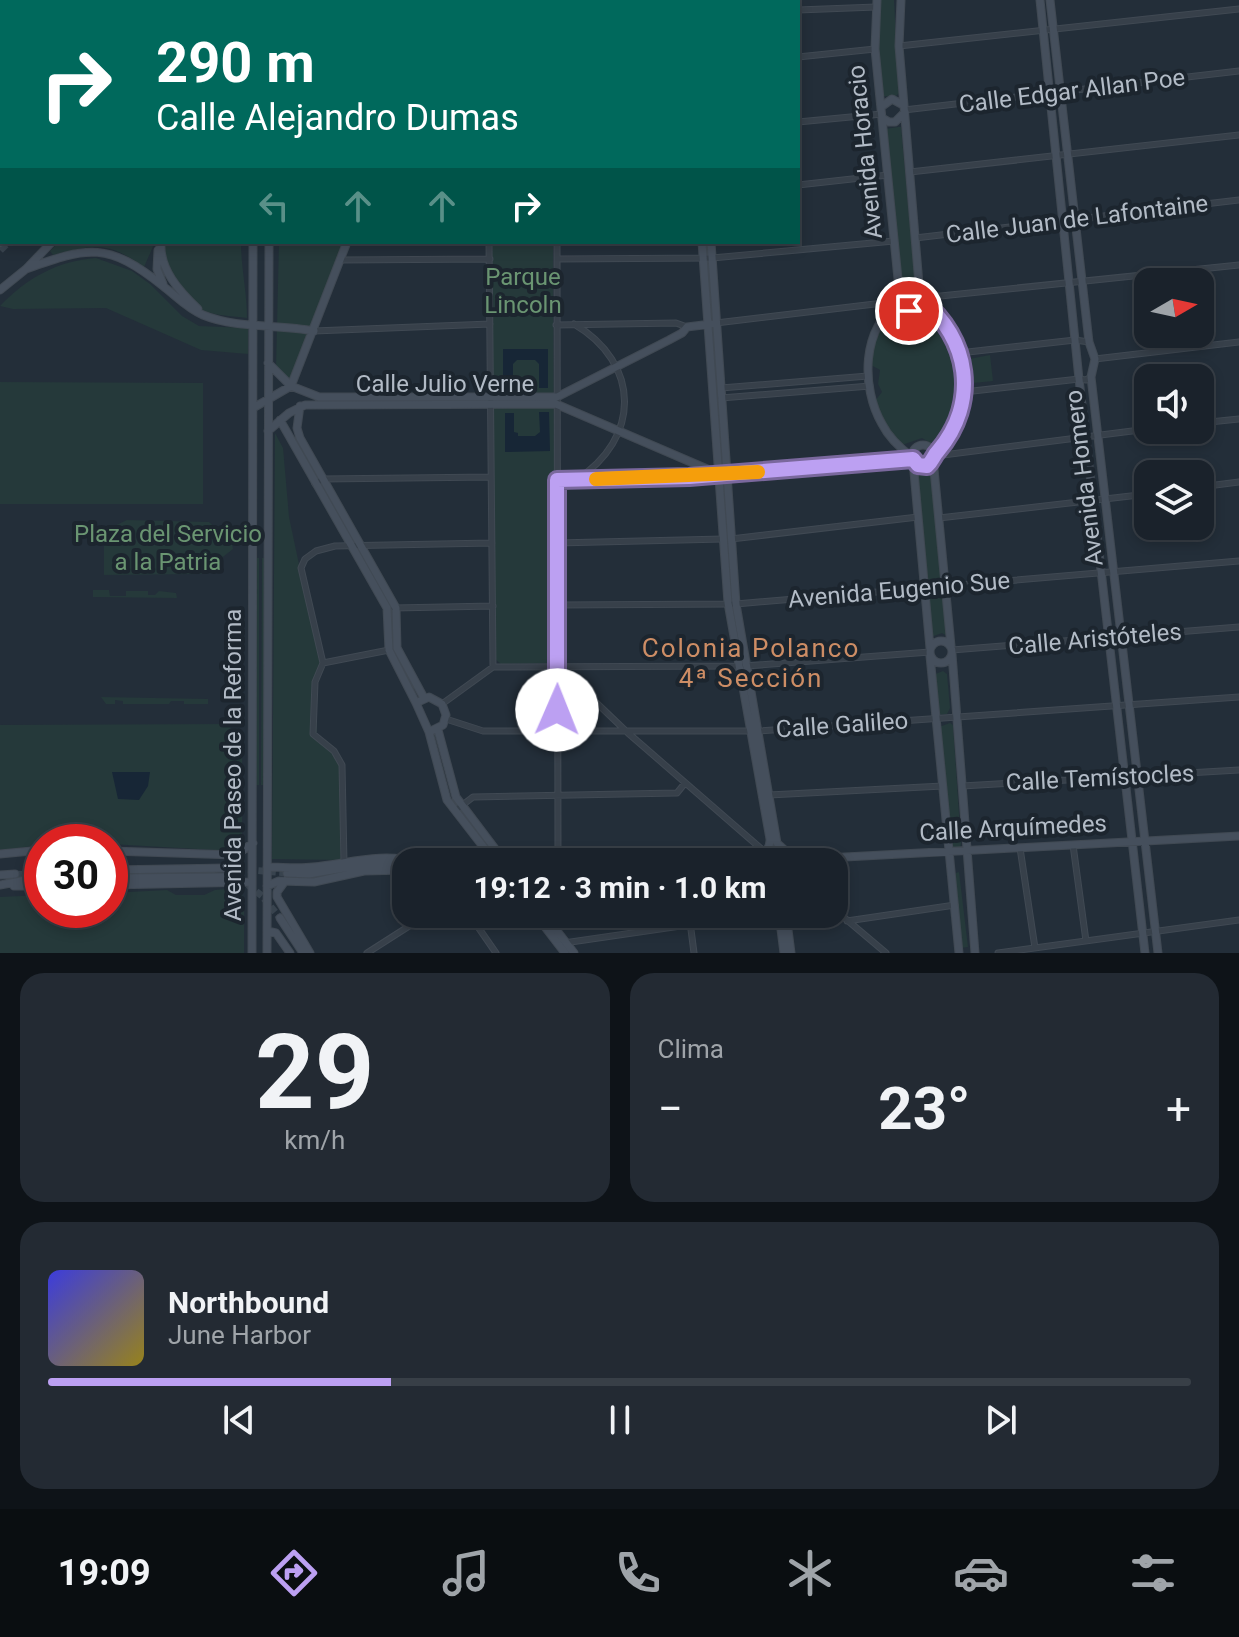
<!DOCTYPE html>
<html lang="es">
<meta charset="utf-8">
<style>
body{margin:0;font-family:Roboto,sans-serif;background:#232a33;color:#f1f3f6;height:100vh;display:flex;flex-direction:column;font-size:30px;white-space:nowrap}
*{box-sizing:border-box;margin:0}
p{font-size:26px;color:#9fa4a9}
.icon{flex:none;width:44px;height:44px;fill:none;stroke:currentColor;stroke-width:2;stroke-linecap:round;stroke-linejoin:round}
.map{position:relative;height:953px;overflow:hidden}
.panel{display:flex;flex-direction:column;gap:20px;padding:20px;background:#0e1318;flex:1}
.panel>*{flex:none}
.hud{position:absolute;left:0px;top:0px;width:800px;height:244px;box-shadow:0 4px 12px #0003,0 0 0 2px #383f47;background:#00695c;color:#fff;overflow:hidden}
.needle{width:52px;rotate:81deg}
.controls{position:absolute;left:1134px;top:268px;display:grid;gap:16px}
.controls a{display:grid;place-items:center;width:80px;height:80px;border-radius:16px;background:#1a222b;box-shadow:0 4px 12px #0003,0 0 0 2px #383f47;font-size:40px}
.speed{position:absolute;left:24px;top:824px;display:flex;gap:16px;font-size:40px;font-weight:700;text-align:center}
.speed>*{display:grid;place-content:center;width:104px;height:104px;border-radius:50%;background:#1a222b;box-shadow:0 4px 12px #0003,0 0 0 2px #383f47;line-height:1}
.speed .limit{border:12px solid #d22;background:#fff;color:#111}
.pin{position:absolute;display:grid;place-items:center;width:68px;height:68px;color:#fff;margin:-34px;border:4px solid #fff;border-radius:50%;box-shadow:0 2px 8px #0007}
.me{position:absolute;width:88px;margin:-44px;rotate:1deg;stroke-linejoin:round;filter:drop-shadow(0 0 6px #0008)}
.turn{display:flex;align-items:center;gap:28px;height:168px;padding:0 24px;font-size:36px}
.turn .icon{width:104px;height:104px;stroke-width:2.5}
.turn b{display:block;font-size:56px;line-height:68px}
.lanes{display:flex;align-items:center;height:76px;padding:0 24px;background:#0003;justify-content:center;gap:40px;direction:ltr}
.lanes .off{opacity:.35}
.big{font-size:60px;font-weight:700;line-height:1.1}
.panel .widget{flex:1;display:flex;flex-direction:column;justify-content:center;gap:12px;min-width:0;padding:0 28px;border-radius:24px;background:#232a33}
.panel .dial{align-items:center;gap:0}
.dial b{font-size:104px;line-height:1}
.song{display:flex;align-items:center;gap:24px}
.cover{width:96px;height:96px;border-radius:12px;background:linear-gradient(135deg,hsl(240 70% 55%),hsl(50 70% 35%))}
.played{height:8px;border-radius:4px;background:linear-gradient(90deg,#bca0f2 30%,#383f47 30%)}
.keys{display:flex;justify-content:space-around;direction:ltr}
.heat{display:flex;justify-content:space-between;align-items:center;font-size:44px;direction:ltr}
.panel .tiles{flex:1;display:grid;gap:20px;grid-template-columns:1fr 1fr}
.widget:last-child{grid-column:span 2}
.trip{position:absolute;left:392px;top:848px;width:456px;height:80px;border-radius:24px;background:#1a222b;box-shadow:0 4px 12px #0003,0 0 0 2px #383f47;font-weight:700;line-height:80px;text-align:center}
.menu{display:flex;height:128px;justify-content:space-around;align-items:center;background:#0a0e11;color:#9fa4a9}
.menu .icon{width:56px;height:56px}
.menu .active{color:#bca0f2}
.menu b{font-size:36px;color:#f1f3f6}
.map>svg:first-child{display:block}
.green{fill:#25393a}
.water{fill:#172636}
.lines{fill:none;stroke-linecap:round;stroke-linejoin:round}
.secondary-tunnel{stroke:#38434e;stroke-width:7;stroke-dasharray:7 3.5;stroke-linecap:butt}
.highway-tunnel{stroke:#38434e;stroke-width:8;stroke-dasharray:8 4;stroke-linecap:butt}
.street-casing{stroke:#404953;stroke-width:7}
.secondary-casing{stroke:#404953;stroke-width:9}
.highway-casing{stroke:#424b54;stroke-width:10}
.street{stroke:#37404a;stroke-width:5}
.secondary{stroke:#454f5c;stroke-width:7}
.highway{stroke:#6f6354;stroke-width:8}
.secondary-bridge-casing{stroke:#404953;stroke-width:9;stroke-linecap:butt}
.secondary-bridge{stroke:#454f5c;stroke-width:7}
.route-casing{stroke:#7a689d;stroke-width:20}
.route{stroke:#bca0f2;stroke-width:14}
.slow{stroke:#f59e0b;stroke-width:14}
.labels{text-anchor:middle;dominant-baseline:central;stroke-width:8;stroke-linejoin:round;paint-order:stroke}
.street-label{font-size:24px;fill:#b2bbc6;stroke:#1c252e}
.park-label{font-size:24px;fill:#6a9572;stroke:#1c252e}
.neighbourhood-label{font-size:26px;letter-spacing:2px;fill:#cd8d65;stroke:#1c252e}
</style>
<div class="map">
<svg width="1239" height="953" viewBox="0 0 1239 953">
<rect width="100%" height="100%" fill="#232e39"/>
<!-- green -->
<path class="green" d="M 879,0 L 894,0 L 899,93 L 895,97 L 883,96 L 877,51 Z
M 898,127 L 901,127 L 915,280 L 914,287 L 903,290 L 885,129 Z
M 59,242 L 155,242 L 144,267 C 106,240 95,245 53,255 L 50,251 Z
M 166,242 L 241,242 C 241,268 247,292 247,318 C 233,316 216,316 202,310 C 182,301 156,264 166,242 Z
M 279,242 L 344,242 L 289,381 L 276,369 Z
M 492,242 L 553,242 L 555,656 L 550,663 L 501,664 L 495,659 Z
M 96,258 L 132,271 L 150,284 L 182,316 L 199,326 L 248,328 L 248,354 L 201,350 L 106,308 L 13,309 L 0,306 C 27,278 57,261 96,258 Z
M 923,305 C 963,339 973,406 936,446 L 922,438 L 902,445 L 892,437 L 875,401 L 882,392 L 878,384 L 880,370 L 871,365 C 873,342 879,327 894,310 L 905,315 L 914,314 Z
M 990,355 L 993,381 L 973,383 L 969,359 Z
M 0,382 L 203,383 L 203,504 L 0,504 Z
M 275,433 L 283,448 L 289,517 L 322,673 L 317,683 L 317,735 L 342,765 L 343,860 L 272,859 Z
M 933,470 L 944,583 L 928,585 L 917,471 Z
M 127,520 L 209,522 L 232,544 L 233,549 L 201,574 L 104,575 L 104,531 Z
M 256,558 L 259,558 L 259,785 L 256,785 Z
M 262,558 L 264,558 L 264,785 L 261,785 Z
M 93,590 L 109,590 L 110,596 L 126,596 L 126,591 L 148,591 L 148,595 L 155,595 L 159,591 L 176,593 L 177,598 L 93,597 Z
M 942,592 L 949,637 L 942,633 L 931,637 L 927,594 Z
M 943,671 L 947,674 L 950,708 L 947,714 L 938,715 L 933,675 Z
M 101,697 L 208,699 L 208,704 L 184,704 L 184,701 L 171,701 L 169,704 L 123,704 L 123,701 L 115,700 L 115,704 L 106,704 Z
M 950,723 L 953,725 L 961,843 L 960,849 L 952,850 L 939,727 Z
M 229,724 L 242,753 L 242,841 L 232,851 L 110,844 L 110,842 L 42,842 L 42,845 L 0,850 L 0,725 Z
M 959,872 L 968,947 L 960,948 L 955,880 L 956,873 Z
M 226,889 L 241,893 L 244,898 L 244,953 L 0,953 L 0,897 L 42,895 L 42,910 L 110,910 L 110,893 L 167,890 L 176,895 L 204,895 L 215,890 Z"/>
<!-- water -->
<path class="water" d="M 503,349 L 548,349 L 548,388 L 539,388 L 539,364 L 535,360 L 517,360 L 513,364 L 513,388 L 503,388 Z
M 539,412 L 549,412 L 550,451 L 505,452 L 505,413 L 514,413 L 514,432 L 518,433 L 518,436 L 535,436 L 540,432 Z
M 112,772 L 150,772 L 148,786 L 139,800 L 118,799 Z"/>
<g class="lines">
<!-- secondary-tunnel -->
<path class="secondary-tunnel" d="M 227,868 L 287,873
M 15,874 L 40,876
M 248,885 L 262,896 L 280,918"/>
<!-- highway-tunnel -->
<path class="highway-tunnel" d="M 0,250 L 8,242"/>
<!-- street casing -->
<g class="street-casing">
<path id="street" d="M 524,0 L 524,2
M 141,2 L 142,0
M 647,2 L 649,0
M 798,10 L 876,7
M 899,46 L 1239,9
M 798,57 L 875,49
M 904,110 L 1239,71
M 798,122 L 882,114
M 910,172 L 1239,135
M 798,185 L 888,175
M 915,238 L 1239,200
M 489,242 L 493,667
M 557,242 L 558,862
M 557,259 L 712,258 L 894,241
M 340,260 L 490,259
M 921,298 L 1239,265
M 716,323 L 900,301
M 574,324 C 641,363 641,439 576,480
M 556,325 L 676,323 L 687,327
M 314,331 L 490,324
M 959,353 L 1075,340 L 1089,342
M 1095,359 L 1239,342
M 721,388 L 868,376
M 964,392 L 1079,379 L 1086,380 L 1091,377
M 721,398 L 870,386
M 1200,423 L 1239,419
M 935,456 L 1148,429
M 727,474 L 913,459
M 557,480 L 689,477 L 712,473
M 315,484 L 323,479 L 490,477
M 1200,487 L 1239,482
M 939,518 L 1148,494
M 731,539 L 918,517
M 557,543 L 723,539
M 557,605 L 736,604 L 1239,561
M 394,608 L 493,606
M 952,650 L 1239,627
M 323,663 L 389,650
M 558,666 L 628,733 L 765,852
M 442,704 L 493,667 L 746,666 L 930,652
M 446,719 L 483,731 L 759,731 L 1239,697
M 962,786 L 1239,770
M 769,795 L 943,786
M 456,810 L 473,797 L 677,793 L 685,783
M 1073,845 L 1086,941
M 1020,848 L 1035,948
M 344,863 L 342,765 L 334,751 L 313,734 L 315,682 L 323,663 L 301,568 L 305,559 L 316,551 L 335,546 L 492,543
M 834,909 L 886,953
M 469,914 L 496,953
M 689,914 L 694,953
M 847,921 L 955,905
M 564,943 L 763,914
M 367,953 L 428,914
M 998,953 L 1239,920"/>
</g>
<!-- secondary casing -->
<g class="secondary-casing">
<path id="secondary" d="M 381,0 L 381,2
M 688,0 L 688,2
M 695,0 L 696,2
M 877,0 L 875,49 L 900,299
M 901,0 L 899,46 L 920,296
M 1040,0 L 1079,379 L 1145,953
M 1050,0 L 1089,342 L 1095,359 L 1091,377 L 1158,953
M 199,2 L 200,0
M 297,2 L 298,0
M 303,2 L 304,0
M 431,2 L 432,0
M 881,107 L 892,99 L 903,105
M 882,118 L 889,122 L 895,122 L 905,112
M 0,179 L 2,177
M 161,242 C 159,269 179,291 198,309
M 702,242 L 728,603 L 770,839 C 771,849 763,852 763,862
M 711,242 L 736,604 L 777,843 L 787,852 L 789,862
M 158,250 L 157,269 L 163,284
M 26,269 C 89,246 108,242 163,286 C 176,296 188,309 203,315 C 237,329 278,324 314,331
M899 300a11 11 0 1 1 22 0a11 11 0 1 1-22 0Z
M 0,290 L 26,269 L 52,242
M 921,300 C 972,340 979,407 934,455
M 900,303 C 861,326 861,388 882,424 C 889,438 900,448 912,457
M 268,363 L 291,386 L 319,397 L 557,397 L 669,340 L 682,333 L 687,327 L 711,324
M 291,386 L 347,242
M 300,406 L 297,428 L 300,438 L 396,608 L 397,648 L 424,698
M 253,408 L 291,386
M 280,420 L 387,608 L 389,650 L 416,703
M 268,431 L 289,413 L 305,405 L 556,404 L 721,475
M912 456a11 11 0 1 1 22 0a11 11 0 1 1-22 0Z
M 933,459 L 951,646
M 913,461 L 930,648
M930 652a11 11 0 1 1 22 0a11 11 0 1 1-22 0Z
M 952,654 L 975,953
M 930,656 L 959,953
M 429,697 L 442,704 L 446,715 L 443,725 L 429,732 L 416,703 Z
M 438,730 L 456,797 L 505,862
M 429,732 L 447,800 L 495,862
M 110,851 L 236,855 L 253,843
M 0,854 L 42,850
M 789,860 L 1239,836
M 589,862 L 763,860
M 267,867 C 283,867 298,869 313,867 C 347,864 382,852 416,862
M 110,870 L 227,868
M 287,873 L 309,874 L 367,864 L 406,864
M 0,875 L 15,874
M 110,878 L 225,877
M 285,881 L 277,892 L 277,897 L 310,953
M 0,885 L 42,877
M 110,885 L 252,882
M 14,886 L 42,886
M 267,886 L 279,881 L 314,882 L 364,871 L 406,870
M 535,914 L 565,953
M 544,914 L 574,953
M 779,914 L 784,953
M 786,914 L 791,953
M 280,918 L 303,953
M 267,931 L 276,933 L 290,953
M 252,953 L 253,242
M 267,953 L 269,242"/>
</g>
<!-- highway casing -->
<g class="highway-casing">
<path id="highway" d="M 207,2 L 209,0
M 235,2 L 237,0
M 249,2 L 251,0
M 290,2 L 291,0
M 0,187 L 2,185
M 0,233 L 2,231
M 0,242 L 2,240"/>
</g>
<!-- street -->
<use href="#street" class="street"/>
<!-- secondary -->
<use href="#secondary" class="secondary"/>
<!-- highway -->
<use href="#highway" class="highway"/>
<!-- secondary-bridge casing -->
<g class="secondary-bridge-casing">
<path id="secondary-bridge" d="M 226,0 L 227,2"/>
</g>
<!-- secondary-bridge -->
<use href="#secondary-bridge" class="secondary-bridge"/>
</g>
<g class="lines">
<!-- route casing -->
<g class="route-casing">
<path id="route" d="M 557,710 L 557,480 L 689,477 L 913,459 L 918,465 L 927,466 C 933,461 933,456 938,451 C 979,403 970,338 921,300 L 918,308 L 909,311"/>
</g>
<!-- route -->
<use href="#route" class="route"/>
<!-- slow -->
<path class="slow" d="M 596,479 L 758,472"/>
</g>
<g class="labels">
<!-- street labels -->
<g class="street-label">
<text transform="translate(1072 91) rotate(-7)">Calle Edgar Allan Poe</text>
<text transform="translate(865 152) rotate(-96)">Avenida Horacio</text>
<text transform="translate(1077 219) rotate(-7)">Calle Juan de Lafontaine</text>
<text x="445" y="384">Calle Julio Verne</text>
<text transform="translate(1084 478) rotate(-97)">Avenida Homero</text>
<text transform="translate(899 590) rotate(-5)">Avenida Eugenio Sue</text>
<text transform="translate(1095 639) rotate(-5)">Calle Aristóteles</text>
<text transform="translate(842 725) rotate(-4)">Calle Galileo</text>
<text transform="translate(233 765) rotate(-90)">Avenida Paseo de la Reforma</text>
<text transform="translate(1100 778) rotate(-3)">Calle Temístocles</text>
<text transform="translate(1013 828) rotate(-3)">Calle Arquímedes</text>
</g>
<!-- park labels -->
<g class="park-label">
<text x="523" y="277">Parque<tspan x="523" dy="28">Lincoln</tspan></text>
<text x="168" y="534">Plaza del Servicio<tspan x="168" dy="28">a la Patria</tspan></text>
</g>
<!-- neighbourhood labels -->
<g class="neighbourhood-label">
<text x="751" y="648">Colonia Polanco<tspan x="751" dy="30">4ª Sección</tspan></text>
</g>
</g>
</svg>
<div class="controls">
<a><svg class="needle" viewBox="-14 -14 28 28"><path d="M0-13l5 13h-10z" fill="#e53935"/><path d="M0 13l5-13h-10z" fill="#9fa4a9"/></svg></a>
<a><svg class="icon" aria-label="sound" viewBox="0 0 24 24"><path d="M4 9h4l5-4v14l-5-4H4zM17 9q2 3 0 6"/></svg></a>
<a><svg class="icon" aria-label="layers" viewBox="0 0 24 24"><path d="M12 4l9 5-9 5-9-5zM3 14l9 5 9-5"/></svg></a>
</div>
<div class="speed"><div class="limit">30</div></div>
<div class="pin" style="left:909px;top:311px;background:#d93025"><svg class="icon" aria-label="arrive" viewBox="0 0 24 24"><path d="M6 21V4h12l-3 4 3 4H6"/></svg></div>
<svg class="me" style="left:557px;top:710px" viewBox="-20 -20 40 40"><circle r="19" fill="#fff"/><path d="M0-13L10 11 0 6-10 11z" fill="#bca0f2"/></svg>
<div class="trip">19:12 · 3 min · 1.0 km</div>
<div class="hud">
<div class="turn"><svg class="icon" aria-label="right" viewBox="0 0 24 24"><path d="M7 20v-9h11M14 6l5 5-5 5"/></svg><div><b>290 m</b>Calle Alejandro Dumas</div></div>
<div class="lanes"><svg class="icon off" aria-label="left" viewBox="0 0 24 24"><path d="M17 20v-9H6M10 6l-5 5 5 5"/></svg><svg class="icon off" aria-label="ahead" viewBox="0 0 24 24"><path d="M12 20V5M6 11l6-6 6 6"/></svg><svg class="icon off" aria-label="ahead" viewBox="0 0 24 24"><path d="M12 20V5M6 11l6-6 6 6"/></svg><svg class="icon" aria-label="right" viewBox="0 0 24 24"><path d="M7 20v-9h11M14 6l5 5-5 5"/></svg></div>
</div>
</div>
<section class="panel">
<div class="tiles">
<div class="widget dial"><b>29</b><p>km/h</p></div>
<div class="widget"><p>Clima</p>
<div class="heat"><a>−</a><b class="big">23°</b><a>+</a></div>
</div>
<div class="widget">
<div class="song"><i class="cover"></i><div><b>Northbound</b><p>June Harbor</p></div></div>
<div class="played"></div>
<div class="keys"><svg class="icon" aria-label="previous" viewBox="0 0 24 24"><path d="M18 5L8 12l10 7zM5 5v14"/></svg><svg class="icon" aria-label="pause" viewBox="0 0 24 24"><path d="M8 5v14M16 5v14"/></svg><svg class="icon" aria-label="next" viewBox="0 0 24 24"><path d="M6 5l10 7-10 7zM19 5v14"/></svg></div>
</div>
</div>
</section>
<nav class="menu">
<b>19:09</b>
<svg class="icon active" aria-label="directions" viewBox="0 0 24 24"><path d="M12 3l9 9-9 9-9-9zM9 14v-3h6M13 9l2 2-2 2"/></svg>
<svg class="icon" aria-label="music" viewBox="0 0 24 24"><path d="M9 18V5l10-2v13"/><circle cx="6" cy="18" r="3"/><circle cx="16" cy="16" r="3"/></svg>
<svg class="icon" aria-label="phone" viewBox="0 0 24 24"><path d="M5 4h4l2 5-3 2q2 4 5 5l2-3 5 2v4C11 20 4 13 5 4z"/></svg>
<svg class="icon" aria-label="climate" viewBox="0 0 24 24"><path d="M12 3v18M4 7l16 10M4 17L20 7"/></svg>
<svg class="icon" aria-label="car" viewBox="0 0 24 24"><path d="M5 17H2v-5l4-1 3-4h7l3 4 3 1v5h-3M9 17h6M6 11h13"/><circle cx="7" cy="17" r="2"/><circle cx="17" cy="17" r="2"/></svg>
<svg class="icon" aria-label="filters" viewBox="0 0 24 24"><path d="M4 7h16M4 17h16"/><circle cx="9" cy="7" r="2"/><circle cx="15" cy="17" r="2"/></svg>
</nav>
